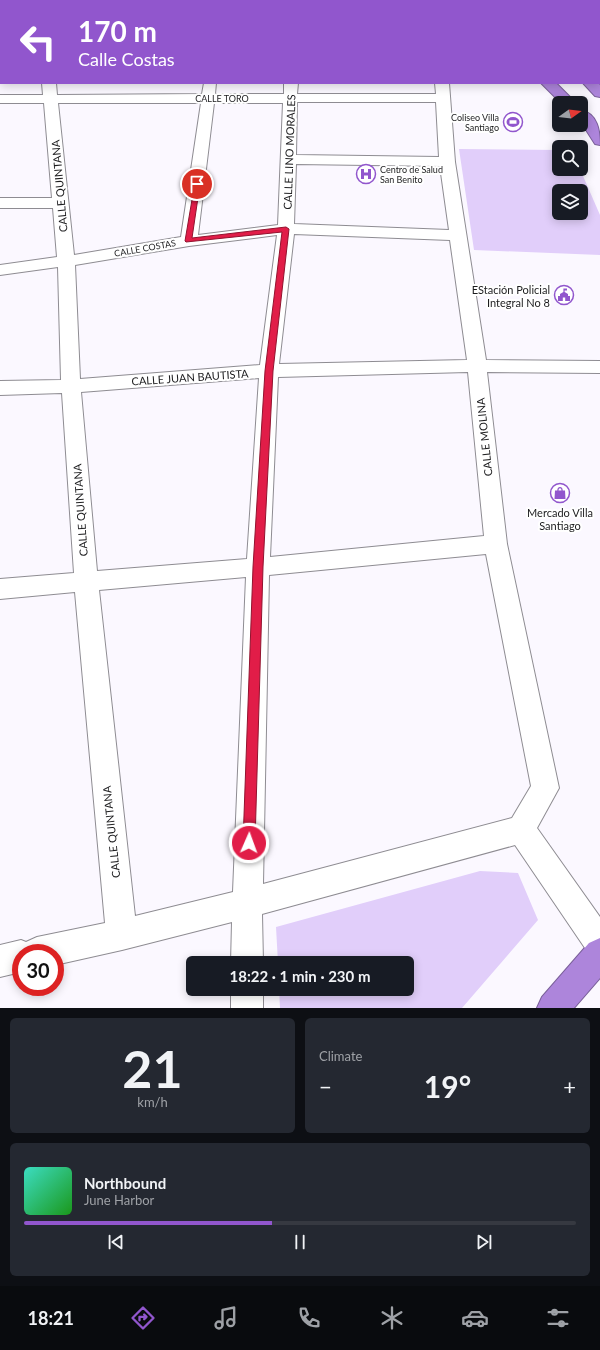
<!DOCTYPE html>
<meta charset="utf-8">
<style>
body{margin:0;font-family:Lato,sans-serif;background:#242831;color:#f1f3f6;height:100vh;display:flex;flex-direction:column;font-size:15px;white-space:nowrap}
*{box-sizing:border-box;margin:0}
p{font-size:13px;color:#9ea1a6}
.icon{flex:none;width:22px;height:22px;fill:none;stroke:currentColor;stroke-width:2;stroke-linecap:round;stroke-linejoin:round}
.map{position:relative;height:1008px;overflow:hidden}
.drawer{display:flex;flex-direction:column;gap:10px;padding:10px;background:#0d0f14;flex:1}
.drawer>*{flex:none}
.hud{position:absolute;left:0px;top:0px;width:600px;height:84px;box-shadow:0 2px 10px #0003;background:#9156cd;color:#fff;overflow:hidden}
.needle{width:26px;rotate:75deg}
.fabs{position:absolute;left:552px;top:96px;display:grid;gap:8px}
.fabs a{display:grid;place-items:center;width:36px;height:36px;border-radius:6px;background:#171b24;box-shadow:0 2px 10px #0003;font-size:20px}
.speed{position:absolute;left:12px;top:944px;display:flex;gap:8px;font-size:20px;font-weight:700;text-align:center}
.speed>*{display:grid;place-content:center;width:52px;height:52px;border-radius:50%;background:#171b24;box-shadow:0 2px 10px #0003;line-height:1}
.speed .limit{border:6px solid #d22;background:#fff;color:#111}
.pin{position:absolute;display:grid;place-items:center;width:34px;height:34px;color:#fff;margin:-17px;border:2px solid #fff;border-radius:50%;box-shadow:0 1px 4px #0007}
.me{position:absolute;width:44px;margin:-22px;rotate:2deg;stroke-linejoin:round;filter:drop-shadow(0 0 3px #0008)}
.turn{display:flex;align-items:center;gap:14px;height:84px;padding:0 12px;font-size:18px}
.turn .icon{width:52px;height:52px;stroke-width:2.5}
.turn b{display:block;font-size:28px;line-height:34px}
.big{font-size:30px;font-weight:700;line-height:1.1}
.drawer .card{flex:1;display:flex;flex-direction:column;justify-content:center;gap:6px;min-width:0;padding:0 14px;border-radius:6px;background:#242831}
.drawer .dial{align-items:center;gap:0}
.dial b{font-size:52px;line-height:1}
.song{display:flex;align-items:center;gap:12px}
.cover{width:48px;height:48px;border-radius:6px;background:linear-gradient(135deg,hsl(170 70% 55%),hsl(120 70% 35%))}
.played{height:4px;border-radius:2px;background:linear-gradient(90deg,#9156cd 45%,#363941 45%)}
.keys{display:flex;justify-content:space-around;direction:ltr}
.heat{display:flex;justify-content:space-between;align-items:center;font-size:22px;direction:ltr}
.drawer .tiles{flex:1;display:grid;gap:10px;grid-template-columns:1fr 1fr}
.card:last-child{grid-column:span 2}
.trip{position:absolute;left:186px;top:956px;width:228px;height:40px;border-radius:6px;background:#171b24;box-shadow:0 2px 10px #0003;font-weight:700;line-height:40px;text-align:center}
.tab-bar{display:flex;height:64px;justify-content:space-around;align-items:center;background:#090b0e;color:#9ea1a6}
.tab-bar .icon{width:28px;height:28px}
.tab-bar .current{color:#9156cd}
.tab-bar b{font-size:18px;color:#f1f3f6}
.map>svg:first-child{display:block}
.green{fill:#e1cefa;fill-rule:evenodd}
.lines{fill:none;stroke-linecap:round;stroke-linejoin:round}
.street-casing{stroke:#8e8c92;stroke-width:2}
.highway-casing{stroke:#7a6099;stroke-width:2}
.street{fill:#fff;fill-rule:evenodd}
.highway{fill:#ad85db;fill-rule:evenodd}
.route{fill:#e11d48;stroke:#92132f}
.labels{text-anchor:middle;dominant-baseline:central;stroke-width:4;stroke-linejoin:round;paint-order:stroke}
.far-street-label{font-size:9px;fill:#1c1c1e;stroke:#fff}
.far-poi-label{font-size:9px;fill:#1c1c1e;stroke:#fff;text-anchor:end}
.street-label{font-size:11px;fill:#1c1c1e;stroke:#fff}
.poi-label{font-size:11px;fill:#1c1c1e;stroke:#fff;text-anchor:end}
</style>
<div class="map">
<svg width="600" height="1008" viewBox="0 0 600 1008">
<rect width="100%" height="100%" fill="#fbf8ff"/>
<!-- green -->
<path class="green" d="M 459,149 L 559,150 L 559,169 L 580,169 L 600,215 L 600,255 L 474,250 ZM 559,191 L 581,191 L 581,213 L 559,213 Z
M 480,871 L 518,873 L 538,920 L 462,1008 L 280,1008 L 279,989 L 407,989 L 407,963 L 278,963 L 276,927 Z"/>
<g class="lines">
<!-- street casing -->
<g class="street-casing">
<path id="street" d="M 35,0 L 47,0 L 47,1 L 35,1 Z
M 213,0 L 225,0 L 225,1 L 213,1 Z
M 287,0 L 299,0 L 299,1 L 287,1 Z
M 382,0 L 394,0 L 395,1 L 383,1 Z
M 0,17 L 1,17 L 1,25 L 0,25 Z
M 599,57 L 600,57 L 600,65 L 599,65 Z
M 42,83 L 56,83 L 57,95 L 202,94 L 204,83 L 216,83 L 215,94 L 284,94 L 284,83 L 298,83 L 297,94 L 436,94 L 435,83 L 449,83 L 455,162 L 486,360 L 600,361 L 600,373 L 487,372 L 507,544 L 559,788 L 537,828 L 600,917 L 600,958 L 589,954 L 515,845 L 262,914 L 263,963 L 231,963 L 232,922 L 122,950 L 55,965 L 55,953 L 21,953 L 21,972 L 0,977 L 0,945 L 21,940 L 26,942 L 37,937 L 105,923 L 75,592 L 0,599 L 0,579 L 74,573 L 62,393 L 0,395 L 0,381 L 61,380 L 58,267 L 0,275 L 0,265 L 57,257 L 53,208 L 0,208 L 0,198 L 52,198 L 44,103 L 0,103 L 0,95 L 43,95 ZM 297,102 L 436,102 L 439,157 L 296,155 ZM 58,103 L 201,103 L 181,237 L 74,255 ZM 214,103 L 283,103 L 278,225 L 198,235 ZM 296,164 L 440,166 L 449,230 L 294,224 ZM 294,234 L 450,240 L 467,360 L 279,364 ZM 277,235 L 260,365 L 80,379 L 75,265 L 189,246 ZM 468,372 L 484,536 L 270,557 L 278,377 ZM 259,378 L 247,559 L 97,571 L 81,392 ZM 486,554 L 531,786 L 512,818 L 263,884 L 269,575 ZM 246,577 L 233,892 L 135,916 L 99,590 Z
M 231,989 L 263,989 L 263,1008 L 231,1008 Z"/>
</g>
<!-- highway casing -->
<g class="highway-casing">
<path id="highway" d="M 481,0 L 493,0 L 494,1 L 482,1 Z
M 519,0 L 531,0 L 532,1 L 520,1 Z
M 541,83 L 556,83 L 576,103 L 561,103 Z
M 583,83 L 598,83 L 600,85 L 600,97 L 595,96 Z
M 581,110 C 598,114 600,131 600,145 L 595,144 L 581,122 Z
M 600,938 L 600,978 L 574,1008 L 537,1008 L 542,997 L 589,943 Z"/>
</g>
<!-- street -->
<use href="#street" class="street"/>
<!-- highway -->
<use href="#highway" class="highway"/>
</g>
<!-- route -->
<path class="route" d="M 195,182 L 200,184 L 192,238 L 286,227 L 289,229 L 273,371 L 263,567 L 255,843 L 253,847 L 249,849 L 245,847 L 243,843 L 253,567 L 265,371 L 282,232 L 186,242 L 185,241 Z"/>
<!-- icons -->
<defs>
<g id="stadium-ring" transform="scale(1)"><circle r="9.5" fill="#fff" stroke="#9156cd" stroke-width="1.5"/><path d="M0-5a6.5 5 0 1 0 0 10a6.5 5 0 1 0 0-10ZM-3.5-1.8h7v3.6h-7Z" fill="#9156cd"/></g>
<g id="hospital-ring" transform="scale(1)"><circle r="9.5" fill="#fff" stroke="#9156cd" stroke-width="1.5"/><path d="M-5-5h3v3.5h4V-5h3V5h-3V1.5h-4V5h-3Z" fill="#9156cd"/></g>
<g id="civic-ring" transform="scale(1)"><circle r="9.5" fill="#fff" stroke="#9156cd" stroke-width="1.5"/><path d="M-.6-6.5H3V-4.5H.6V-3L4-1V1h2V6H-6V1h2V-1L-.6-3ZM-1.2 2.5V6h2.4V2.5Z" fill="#9156cd"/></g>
<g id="shop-ring" transform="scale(1)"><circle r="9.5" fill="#fff" stroke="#9156cd" stroke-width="1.5"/><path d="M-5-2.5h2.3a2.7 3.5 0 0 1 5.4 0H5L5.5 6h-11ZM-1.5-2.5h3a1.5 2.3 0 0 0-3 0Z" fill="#9156cd"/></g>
</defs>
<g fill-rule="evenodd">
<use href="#stadium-ring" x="513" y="122"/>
<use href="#hospital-ring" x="366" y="174"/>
<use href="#civic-ring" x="564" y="295"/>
<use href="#shop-ring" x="560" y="493"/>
</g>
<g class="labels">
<!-- far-street labels -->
<g class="far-street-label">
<text x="222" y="98">CALLE TORO</text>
<text transform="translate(145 248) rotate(-10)">CALLE COSTAS</text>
</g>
<!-- far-poi labels -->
<g class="far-poi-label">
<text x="499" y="117">Coliseo Villa<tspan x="499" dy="10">Santiago</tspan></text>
<text x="380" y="169" text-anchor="start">Centro de Salud<tspan x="380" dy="10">San Benito</tspan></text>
</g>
<!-- street labels -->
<g class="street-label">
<text transform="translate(289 152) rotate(-88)">CALLE LINO MORALES</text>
<text transform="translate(59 186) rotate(-95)">CALLE QUINTANA</text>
<text transform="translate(190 377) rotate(-4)">CALLE JUAN BAUTISTA</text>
<text transform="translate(484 437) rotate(-96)">CALLE MOLINA</text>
<text transform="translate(80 510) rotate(-94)">CALLE QUINTANA</text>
<text transform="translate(111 832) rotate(-96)">CALLE QUINTANA</text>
</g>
<!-- poi labels -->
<g class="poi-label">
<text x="550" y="289">EStación Policial<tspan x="550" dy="13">Integral No 8</tspan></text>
<text x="560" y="512" text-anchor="middle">Mercado Villa<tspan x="560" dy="13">Santiago</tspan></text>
</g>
</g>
</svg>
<div class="fabs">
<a><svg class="needle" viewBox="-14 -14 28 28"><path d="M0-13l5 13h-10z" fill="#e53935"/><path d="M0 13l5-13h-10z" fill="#9ea1a6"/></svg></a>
<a><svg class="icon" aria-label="search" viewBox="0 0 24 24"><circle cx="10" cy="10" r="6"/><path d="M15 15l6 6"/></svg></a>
<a><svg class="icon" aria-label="layers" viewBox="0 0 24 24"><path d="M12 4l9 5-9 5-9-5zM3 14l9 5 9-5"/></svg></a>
</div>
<div class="speed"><div class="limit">30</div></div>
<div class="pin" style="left:197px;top:184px;background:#d93025"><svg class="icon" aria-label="arrive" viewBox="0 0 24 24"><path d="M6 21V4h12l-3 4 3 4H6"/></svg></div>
<svg class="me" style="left:249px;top:843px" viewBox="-20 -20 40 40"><circle r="17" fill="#e11d48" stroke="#fff" stroke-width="3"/><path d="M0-11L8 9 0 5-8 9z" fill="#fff"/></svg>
<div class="trip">18:22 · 1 min · 230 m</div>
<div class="hud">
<div class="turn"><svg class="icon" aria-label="left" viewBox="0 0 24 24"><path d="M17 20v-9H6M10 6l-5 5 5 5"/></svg><div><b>170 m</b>Calle Costas</div></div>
</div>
</div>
<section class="drawer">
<div class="tiles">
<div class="card dial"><b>21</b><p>km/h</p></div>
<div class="card"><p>Climate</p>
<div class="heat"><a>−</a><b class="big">19°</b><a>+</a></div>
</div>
<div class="card">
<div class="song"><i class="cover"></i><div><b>Northbound</b><p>June Harbor</p></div></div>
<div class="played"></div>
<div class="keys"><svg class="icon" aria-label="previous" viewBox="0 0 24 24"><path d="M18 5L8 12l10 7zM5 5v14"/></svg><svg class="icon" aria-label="pause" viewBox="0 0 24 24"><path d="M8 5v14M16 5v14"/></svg><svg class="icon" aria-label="next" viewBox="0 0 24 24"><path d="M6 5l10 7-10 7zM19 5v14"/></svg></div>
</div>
</div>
</section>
<nav class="tab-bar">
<b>18:21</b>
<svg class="icon current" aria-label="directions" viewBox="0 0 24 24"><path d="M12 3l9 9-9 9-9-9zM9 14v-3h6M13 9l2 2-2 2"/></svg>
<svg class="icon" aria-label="music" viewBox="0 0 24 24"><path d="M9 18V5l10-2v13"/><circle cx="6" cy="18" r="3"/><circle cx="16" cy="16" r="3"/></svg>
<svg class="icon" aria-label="phone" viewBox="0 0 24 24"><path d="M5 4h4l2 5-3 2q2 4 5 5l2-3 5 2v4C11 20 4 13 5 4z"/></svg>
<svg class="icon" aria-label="climate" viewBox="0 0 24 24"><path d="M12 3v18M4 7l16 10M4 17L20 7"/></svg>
<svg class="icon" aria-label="car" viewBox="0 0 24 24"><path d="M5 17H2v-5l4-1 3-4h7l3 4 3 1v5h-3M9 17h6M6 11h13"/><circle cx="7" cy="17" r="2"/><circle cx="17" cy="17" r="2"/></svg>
<svg class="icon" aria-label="filters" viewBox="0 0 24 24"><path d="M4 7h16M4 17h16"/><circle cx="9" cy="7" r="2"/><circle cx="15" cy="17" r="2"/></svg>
</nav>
